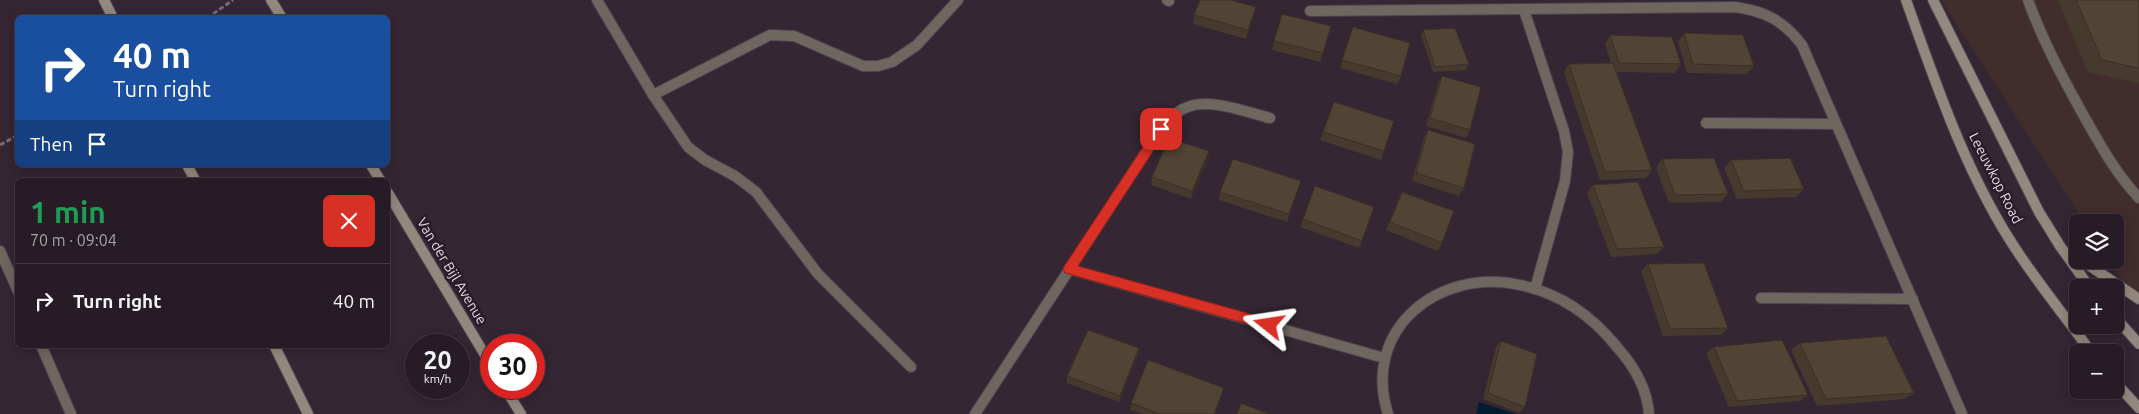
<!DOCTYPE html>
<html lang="en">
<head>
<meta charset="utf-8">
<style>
  body { margin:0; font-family:Ubuntu,sans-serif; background:#2f252e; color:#f1f3f6; height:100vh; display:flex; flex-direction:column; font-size:19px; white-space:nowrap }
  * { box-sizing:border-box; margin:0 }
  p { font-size:16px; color:#a4a1a7 }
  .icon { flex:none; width:28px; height:28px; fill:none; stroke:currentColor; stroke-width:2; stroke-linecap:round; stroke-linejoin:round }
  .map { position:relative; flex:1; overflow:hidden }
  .drawer { position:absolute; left:15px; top:178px; width:375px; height:170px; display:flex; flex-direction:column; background:#271c26; border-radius:8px; box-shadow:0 2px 12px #0003,0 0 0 1px #433a43 }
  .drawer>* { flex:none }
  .guide { position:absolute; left:15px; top:15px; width:375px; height:152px; border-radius:8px; box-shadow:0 2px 12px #0003,0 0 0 1px #433a43; background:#1a4fa0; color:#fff; overflow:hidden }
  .controls { position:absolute; left:2069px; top:214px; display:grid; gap:10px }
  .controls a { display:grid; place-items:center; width:55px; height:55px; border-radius:8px; background:#271c26; box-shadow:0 2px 12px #0003,0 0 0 1px #433a43; font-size:25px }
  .speed { position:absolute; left:405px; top:334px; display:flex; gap:10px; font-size:25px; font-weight:700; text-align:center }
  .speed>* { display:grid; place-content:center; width:65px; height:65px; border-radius:50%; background:#271c26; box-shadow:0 2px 12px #0003,0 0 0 1px #433a43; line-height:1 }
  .speed small { font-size:12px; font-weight:400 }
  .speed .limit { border:8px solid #d22; background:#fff; color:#111 }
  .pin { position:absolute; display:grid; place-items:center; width:42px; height:42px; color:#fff; margin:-21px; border-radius:10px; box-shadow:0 2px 8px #0006 }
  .me { position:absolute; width:55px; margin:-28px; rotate:285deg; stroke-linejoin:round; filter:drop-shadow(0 0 4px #0008) }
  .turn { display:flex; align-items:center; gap:18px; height:105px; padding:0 15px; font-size:22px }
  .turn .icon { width:65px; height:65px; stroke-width:2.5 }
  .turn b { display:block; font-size:35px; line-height:42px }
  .then { display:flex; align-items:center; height:48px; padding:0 15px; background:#0003; gap:10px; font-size:19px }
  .round { display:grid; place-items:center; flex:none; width:52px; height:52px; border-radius:8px; background:#2f252e }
  .summary { display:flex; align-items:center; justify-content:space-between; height:85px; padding:0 15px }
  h1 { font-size:30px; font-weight:700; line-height:38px; color:#1e9e55 }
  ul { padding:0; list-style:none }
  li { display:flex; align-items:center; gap:15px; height:75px; padding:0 15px; border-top:1px solid #433a43 }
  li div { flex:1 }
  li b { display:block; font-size:19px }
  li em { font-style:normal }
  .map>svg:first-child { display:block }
  .commercial { fill:#412d2c }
  .water { fill:#021e2e }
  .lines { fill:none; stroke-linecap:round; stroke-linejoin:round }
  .lane-casing { stroke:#50424f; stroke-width:12 }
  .street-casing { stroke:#50424f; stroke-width:12 }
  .secondary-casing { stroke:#50424f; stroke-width:12 }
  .path { stroke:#766a75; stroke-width:3; stroke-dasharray:5 2.5; stroke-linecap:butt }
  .lane { stroke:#6e6760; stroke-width:10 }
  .street { stroke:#6e6760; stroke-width:10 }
  .secondary { stroke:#93887d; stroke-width:10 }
  .wall { fill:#463a2e }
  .shaded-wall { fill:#393025 }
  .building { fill:#514435; stroke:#393025 }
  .route { fill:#d93025; stroke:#8d1f18 }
  .labels { text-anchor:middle; stroke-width:5; stroke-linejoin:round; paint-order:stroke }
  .street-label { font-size:14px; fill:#e1d7e0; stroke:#2a1c29 }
</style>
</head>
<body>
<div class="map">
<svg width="2139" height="414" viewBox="0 0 2139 414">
  <rect width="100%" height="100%" fill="#342633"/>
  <path class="commercial" d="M1941,0H2139V306L2109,260H2115V222H2084Z"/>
  <path class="water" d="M1479,402L1516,414H1476Z"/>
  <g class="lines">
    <g class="lane-casing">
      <path id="lane" d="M2028,0C2043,42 2064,80 2085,118C2101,146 2116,174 2139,198"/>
    </g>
    <g class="street-casing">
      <g id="street">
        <path d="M597,0L653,95L688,147L705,160L735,176L756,192L818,274L911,367"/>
        <path d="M1167,0L1169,1"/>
        <path d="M1524,10L1564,131L1568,152L1565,181L1535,289"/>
        <path d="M1310,11L1735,7C1765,11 1784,21 1802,45L1962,414"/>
        <path d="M653,95L770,35L794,36L863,66H878L892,62L917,45L958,0"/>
        <path d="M1706,123L1836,124"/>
        <path d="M0,251L18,291"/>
        <path d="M1069,269L1384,358"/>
        <path d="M1761,298L1913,299"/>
        <path d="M41,345L71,414"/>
        <path d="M975,414L1161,129C1168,122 1175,112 1185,108C1210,97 1245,112 1270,118"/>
        <path d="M1388,414C1361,329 1439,267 1520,285C1559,293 1592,316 1617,347C1634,366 1647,388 1649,414"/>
      </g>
    </g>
    <g class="secondary-casing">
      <g id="secondary">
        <path d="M104,0L113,18"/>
        <path d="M271,0L282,18"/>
        <path d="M1906,0C1937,87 1967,177 2019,254C2041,287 2067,319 2091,352"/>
        <path d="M1933,0L2039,212L2060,246L2090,288"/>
        <path d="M187,165L195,180"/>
        <path d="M371,165L380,180"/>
        <path d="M388,193L491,365"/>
        <path d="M2081,260L2139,299"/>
        <path d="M2115,317L2139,344"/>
        <path d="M274,345L308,414"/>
        <path d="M2115,382L2139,408"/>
        <path d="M505,388L521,414"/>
      </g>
    </g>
    <g class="path">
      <path d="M207,18L233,0"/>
      <path d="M0,145L18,135"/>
    </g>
    <use href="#lane" class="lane"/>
    <use href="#street" class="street"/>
    <use href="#secondary" class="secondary"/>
  </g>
  <g class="wall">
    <path d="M2058,0H2139V83L2088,72Z"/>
    <path d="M1194,15L1254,16L1246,39L1193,24Z"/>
    <path d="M1331,26L1320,62L1272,50L1274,41Z"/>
    <path d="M1353,27L1401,76L1397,84L1340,68Z"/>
    <path d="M1423,30L1469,64L1466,70L1433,72L1421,35Z"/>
    <path d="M1684,33L1754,66L1747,74L1687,73L1678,42Z"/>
    <path d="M1610,35L1681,64L1675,73L1616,72L1652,170L1646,178L1600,180L1564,72L1569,64L1611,63L1605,44Z"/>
    <path d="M1442,76L1470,130L1466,138L1426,126L1438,84Z"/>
    <path d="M1428,130L1464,188L1459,196L1412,181L1424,138Z"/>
    <path d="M1323,132L1384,151L1381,160L1320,140Z"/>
    <path d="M1209,151L1208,159L1191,199L1151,185L1152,177Z"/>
    <path d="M1662,159L1728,194L1721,202L1669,203L1656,168Z"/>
    <path d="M1731,160L1804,189L1796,197L1737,199L1724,168Z"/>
    <path d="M1593,185L1664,247L1657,254L1611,257L1587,193Z"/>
    <path d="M1298,189L1287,222L1219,200L1220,192Z"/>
    <path d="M1402,192L1442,243L1438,251L1386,230Z"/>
    <path d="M1303,219L1362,241L1359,248L1300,227Z"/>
    <path d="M1648,264L1728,328L1721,335L1663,336L1641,271Z"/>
    <path d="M1501,341L1525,407L1519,413L1483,399L1496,347Z"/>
    <path d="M1800,343L1914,393L1904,399L1817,406L1791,350Z"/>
    <path d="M1714,347L1808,395L1799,401L1729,407L1706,353Z"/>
    <path d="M1139,348L1138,355L1119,402L1067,383V376Z"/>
    <path d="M1222,394L1215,414H1142L1130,410L1131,403Z"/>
  </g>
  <g class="shaded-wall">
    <path d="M1256,7L1254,16L1246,39L1248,30Z"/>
    <path d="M1209,151L1208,159L1191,199L1192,191Z"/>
    <path d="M1139,348L1138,355L1119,402L1120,396Z"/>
  </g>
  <g class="building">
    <path d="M1200,0H1231L1256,7L1248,30L1194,15Z"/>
    <path d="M2076,0H2139V68L2102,60Z"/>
    <path d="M1282,14L1331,26L1323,53L1274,41Z"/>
    <path d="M1353,27L1410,43L1401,76L1342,60Z"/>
    <path d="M1455,28L1469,64L1435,67L1423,30Z"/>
    <path d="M1684,33L1743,35L1754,66L1693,64Z"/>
    <path d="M1610,35L1672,37L1681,64L1619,63Z"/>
    <path d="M1613,63L1652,170L1605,172L1569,64Z"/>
    <path d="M1442,76L1481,87L1470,130L1430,118Z"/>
    <path d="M1334,102L1394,121L1384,151L1323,132Z"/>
    <path d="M1428,130L1475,144L1464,188L1416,173Z"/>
    <path d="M1169,138L1209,151L1192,191L1152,177Z"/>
    <path d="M1714,158L1728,194L1675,195L1662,159Z"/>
    <path d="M1790,158L1804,189L1744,191L1731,160Z"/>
    <path d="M1233,159L1301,181L1289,214L1220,192Z"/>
    <path d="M1638,182L1664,247L1617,249L1593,185Z"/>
    <path d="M1315,186L1374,207L1362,241L1303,219Z"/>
    <path d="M1402,192L1454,211L1442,243L1390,222Z"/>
    <path d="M1704,263L1728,328L1670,329L1648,264Z"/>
    <path d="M1088,330L1139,348L1120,396L1067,376Z"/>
    <path d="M1886,336L1914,393L1826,399L1800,343Z"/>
    <path d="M1782,340L1808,395L1737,401L1714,347Z"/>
    <path d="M1501,341L1537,354L1525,407L1488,393Z"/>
    <path d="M1148,360L1224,388L1214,414H1160L1131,403Z"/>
    <path d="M1241,403L1269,414H1237Z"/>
  </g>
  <path class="route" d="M1161,125L1166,129L1165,133L1078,266L1269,319L1273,321L1275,325L1273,329L1269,330L1065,273L1063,269L1065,265L1157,126Z"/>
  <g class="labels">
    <g class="street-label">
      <text transform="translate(1996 178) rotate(63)" y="5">Leeuwkop Road</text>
      <text transform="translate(452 271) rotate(59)" y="5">Van der Bijl Avenue</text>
    </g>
  </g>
</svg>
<div class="controls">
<a><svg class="icon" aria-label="layers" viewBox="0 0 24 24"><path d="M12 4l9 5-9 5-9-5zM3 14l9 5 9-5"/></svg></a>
<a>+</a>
<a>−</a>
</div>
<div class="speed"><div>20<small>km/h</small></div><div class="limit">30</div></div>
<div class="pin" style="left:1161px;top:129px;background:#d93025"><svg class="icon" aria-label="arrive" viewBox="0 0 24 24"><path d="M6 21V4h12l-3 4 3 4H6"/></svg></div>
<svg class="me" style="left:1269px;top:325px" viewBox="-20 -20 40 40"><path d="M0-17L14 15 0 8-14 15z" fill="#d93025" stroke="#fff" stroke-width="4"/></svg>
<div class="guide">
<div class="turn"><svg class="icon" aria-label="right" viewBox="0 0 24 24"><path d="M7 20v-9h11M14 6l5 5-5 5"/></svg><div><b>40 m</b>Turn right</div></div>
<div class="then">Then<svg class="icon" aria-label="arrive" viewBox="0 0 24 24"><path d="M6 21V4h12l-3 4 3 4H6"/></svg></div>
</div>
<section class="drawer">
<div class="summary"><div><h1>1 min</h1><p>70 m · 09:04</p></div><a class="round" style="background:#d93025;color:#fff"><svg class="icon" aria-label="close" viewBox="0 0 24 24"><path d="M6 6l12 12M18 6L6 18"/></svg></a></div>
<ul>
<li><svg class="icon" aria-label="right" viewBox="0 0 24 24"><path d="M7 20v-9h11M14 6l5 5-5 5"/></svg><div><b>Turn right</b></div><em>40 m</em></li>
</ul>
</section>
</div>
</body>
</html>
